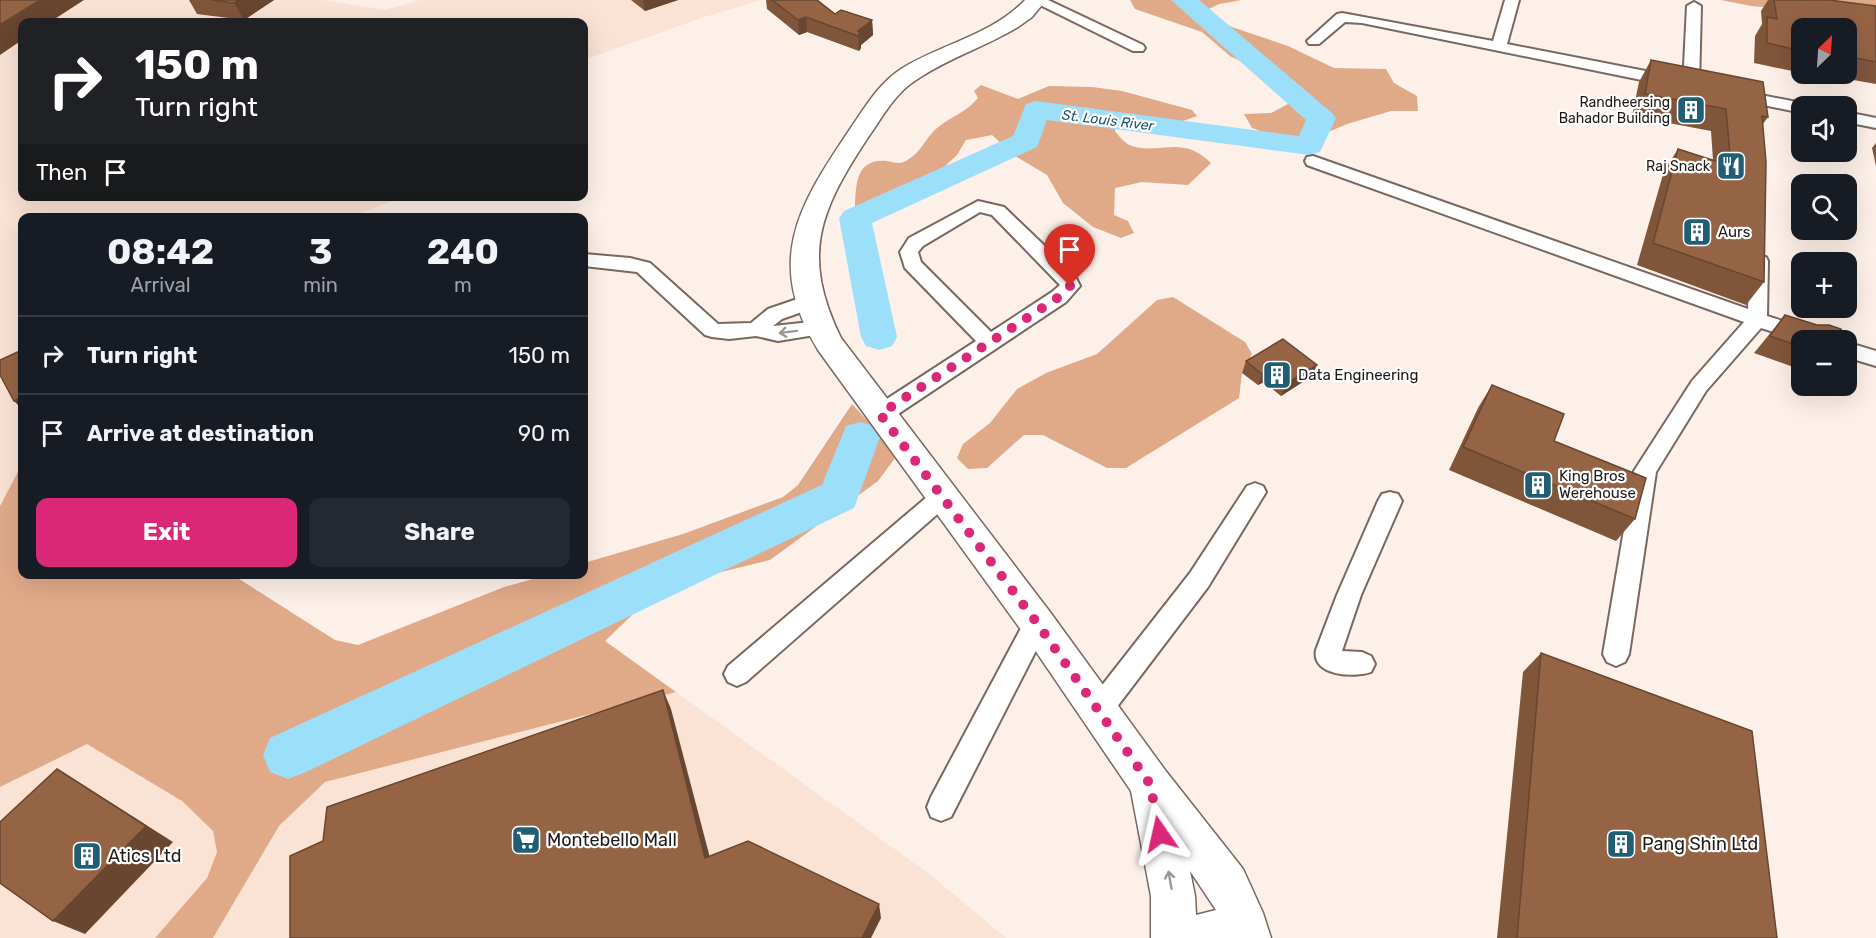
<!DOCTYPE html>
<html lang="en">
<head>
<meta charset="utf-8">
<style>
  body { margin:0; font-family:Rubik,sans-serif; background:#242831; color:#f1f3f6; height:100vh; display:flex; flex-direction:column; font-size:22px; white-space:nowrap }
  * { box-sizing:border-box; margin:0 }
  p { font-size:20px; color:#9ea1a6 }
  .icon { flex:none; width:33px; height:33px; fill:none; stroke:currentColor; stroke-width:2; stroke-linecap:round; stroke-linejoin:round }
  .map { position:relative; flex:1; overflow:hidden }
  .side { position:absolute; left:18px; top:213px; width:570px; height:366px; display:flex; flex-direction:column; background:#171b24; border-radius:12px; box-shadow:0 6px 24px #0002 }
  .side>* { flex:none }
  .hud { position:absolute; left:18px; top:18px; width:570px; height:183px; border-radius:12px; box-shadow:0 6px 24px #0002; background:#202124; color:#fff; overflow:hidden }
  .needle { width:39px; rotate:25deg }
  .controls { position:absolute; left:1791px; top:18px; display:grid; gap:12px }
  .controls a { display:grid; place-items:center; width:66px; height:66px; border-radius:12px; background:#171b24; box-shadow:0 6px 24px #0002; font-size:30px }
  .pin { position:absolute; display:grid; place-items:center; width:51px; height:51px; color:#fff; margin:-62px -26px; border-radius:50% 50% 50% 0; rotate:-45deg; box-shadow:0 0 6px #0007 }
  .pin .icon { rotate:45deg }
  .me { position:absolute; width:66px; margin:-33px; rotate:349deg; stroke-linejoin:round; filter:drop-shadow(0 0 4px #0008) }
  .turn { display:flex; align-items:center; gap:21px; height:126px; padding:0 18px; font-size:27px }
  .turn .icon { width:78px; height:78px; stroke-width:2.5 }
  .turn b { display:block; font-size:42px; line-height:51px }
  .then { display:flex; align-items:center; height:57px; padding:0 18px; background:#0003; gap:12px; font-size:22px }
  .eta { display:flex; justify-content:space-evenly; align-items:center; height:102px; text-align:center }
  .eta b { font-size:36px; font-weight:700; line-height:42px }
  .button { display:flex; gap:12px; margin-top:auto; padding:12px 18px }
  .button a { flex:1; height:69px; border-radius:12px; background:#db2777; color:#fff; font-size:24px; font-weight:700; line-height:69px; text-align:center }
  .button a+a { background:#242831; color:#f1f3f6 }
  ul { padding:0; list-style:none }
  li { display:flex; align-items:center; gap:18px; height:78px; padding:0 18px; border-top:2px solid #363941 }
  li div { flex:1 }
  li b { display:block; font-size:22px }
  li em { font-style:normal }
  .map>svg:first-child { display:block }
  .built { fill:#fae2d4 }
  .forest { fill:#e0aa89 }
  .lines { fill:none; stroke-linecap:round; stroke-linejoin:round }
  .river { fill:#9cdffb; fill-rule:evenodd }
  .minor-casing { stroke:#776860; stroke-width:4 }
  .secondary-casing { stroke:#776860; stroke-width:3 }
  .minor { fill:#fff; fill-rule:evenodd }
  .secondary { fill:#fff; fill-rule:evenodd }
  .wall { fill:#80563b }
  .shaded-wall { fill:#684630 }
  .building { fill:#956445; stroke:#684630; stroke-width:1.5 }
  .oneway { stroke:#9a9896 }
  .route { stroke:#db2777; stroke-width:10; stroke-dasharray:0 18 }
  .labels { text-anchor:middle; stroke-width:4.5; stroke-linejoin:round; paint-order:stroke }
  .far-poi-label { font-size:14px; fill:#1f1a16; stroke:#fff; text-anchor:end }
  .far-water-label { font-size:14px; font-style:italic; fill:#205669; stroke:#fff }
  .poi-label { font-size:15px; fill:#1f1a16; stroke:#fff; text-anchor:start }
  .near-poi-label { font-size:18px; fill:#1f1a16; stroke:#fff; text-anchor:start }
</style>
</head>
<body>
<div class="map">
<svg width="1876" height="938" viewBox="0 0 1876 938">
  <rect width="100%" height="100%" fill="#fdf0e8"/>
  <g class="built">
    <path d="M0,0H323L385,10L420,0H761L701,18L584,60V22H22V196L403,197L350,217L22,218V464L0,506Z"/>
    <path d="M676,692L928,873L1006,938H213L279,826L324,782Z"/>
    <path d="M87,744L182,801L213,831L217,852L207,878L155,938H0V787Z"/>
  </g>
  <g class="forest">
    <path d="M1130,0H1242L1219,4L1205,11L1220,23L1288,46L1334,68L1386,69L1394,83L1417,96L1418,111H1391L1347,124L1307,141L1278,137L1252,128L1244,114L1271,113L1288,104L1289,90L1272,77L1230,56L1202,32L1135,9Z"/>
    <path d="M1721,0H1876V17L1751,6Z"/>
    <path d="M981,85L1018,99L1049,86L1092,87L1122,91L1192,110L1197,116L1183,121L1115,122V131C1119,136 1125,144 1132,146C1161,155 1182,134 1211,163L1188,185L1142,182L1115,188L1114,215L1128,221L1134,233L1121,238L1093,227L1063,203L1047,175L1015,156L992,135L966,140L957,155L899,209L855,206C856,184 856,158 887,161C897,163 900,165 909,159C921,152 926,137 937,128C950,117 967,112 978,98L974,91Z"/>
    <path d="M1173,297L1245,342L1252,354L1242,373L1239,398L1126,468H1107L1043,435H1024L987,468L968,469L957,458L963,444L990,423L1017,389L1046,373L1097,354L1157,300Z"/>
    <path d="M852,404L898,454L878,481L770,560L689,580L650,598L605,641L676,692L325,782L279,826L213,938H155L207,878L217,852L213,831L182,801L87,744L0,787V506L22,464V574L233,575L335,640L358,645L504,587L547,575L584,574V563L683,534L783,497L798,485Z"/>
  </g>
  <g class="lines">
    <g class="river">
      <path d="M1171,0H1199L1331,112L1336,118L1320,152L1309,155L1047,120L1037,147L872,223L897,337L892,346L879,350L866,346L861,337L839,218L844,211L1013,136L1026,104L1036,101L1299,136L1306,120Z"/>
      <path d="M860,422L874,426L880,437L854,508L306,772L288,779L270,772L263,755L270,738L822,485L846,426Z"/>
    </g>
    <g class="minor-casing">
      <g id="minor">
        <path d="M1030,0H1048L1143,45L1145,48L1143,51H1133Z"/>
        <path d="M1505,0H1519L1507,44L1671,76L1679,81L1671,86L1362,23L1345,22L1319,44H1309L1307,41L1337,14L1342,13L1493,41Z"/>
        <path d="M1694,2L1701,6L1699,85L1691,90L1683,85L1687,6Z"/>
        <path d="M1735,90L1802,103L1809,106H1802V113L1729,98L1727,95L1729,92Z"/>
        <path d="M1846,112L1876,118V128L1846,122Z"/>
        <path d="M1313,156L1748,309L1750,261L1752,257H1766L1768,261L1767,316L1827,335L1830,340L1802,341L1761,328L1706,391L1656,472L1629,654L1625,662L1616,666L1607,662L1603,654L1634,471L1692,381L1744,322L1307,165L1305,161L1307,157Z"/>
        <path d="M978,201L1004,207L1074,274L1080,286L1066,302L889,420L881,422L873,420L870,414L873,408L976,341L905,268L900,252L909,238ZM980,212L992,215L1060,285L1052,292L991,332L921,262L918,252L923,246Z"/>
        <path d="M584,254L630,258L650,263L718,324L751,323L768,309L809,295L816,297L819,302L816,307L782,319L773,326L820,321L827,323L830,328L827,333L778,341L756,336L729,339L712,337L705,335L637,272L584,266Z"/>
        <path d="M1846,342L1876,351V366L1846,357Z"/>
        <path d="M1255,483L1263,486L1266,492L1208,587L1107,720L1098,723L1089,720L1085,711L1089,702L1190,573L1247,486Z"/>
        <path d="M942,488L950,491L954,497L950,503L746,682L737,686L728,682L724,674L728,666L934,491Z"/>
        <path d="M1390,492L1398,494L1402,501L1361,595L1342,651L1362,652L1371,656L1375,664L1371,672C1355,678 1311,676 1316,650L1337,595L1378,501L1382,494Z"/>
        <path d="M1037,612L1046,615L1050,623L951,817L941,821L931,817L927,807L931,797L1028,615Z"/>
      </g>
    </g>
    <g class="secondary-casing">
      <path id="secondary" d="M1025,0H1046L1032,17L1018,27C985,47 948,58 916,80C894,94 882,118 867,139C819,212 801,256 841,338L1050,612L1165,770L1243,869L1263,913L1271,938H1151V896L1131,791L1024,634L818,350C765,262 797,208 848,132C864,109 878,84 901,69C941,44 992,35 1025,0ZM1190,871L1216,910L1196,915L1195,896Z"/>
    </g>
    <use href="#minor" class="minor"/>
    <use href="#secondary" class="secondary"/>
  </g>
  <g class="wall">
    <path d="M189,0H274L244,20L197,14Z"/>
    <path d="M631,0H678L645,11Z"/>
    <path d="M766,0H817L835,14L872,20L873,35L861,45V48L859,51L807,32L799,35L767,9Z"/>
    <path d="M1768,0H1829L1876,6V84L1819,74L1817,76L1804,74H1846V28H1802V73L1754,63L1755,36L1762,24L1761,11Z"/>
    <path d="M1651,60L1768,117L1763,124L1764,282L1746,305L1637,265L1664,171L1678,149L1713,160L1711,131L1632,116L1639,82Z"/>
    <path d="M1876,143V166L1872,148Z"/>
    <path d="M1785,315L1817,325L1802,340V370L1754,353Z"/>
    <path d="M1846,344L1854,365L1846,373Z"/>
    <path d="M1246,361L1312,376L1281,396L1264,382L1258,385L1242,373Z"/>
    <path d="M1492,385L1554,441L1635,519L1616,541L1449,470L1478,408Z"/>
    <path d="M1541,653L1777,938H1497L1523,672Z"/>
  </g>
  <g class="shaded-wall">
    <path d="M40,0H84L50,22H22V40L0,55V25Z"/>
    <path d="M239,0H274L244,20L234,3Z"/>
    <path d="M643,0H678L645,11Z"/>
    <path d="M806,17L807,32L799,35L798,20Z"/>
    <path d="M872,20L873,35L861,45V48L859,51L858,31Z"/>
    <path d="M1317,365L1312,376L1281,396L1286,384Z"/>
    <path d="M1268,370L1264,382L1258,385L1262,374Z"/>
    <path d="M22,397V409L14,401Z"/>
    <path d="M663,690L671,709L714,873L705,858Z"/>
    <path d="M57,769L86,787L173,842L85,934L53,921Z"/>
    <path d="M879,904L881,918L871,938H862Z"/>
  </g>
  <g class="building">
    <path d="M0,0H40L0,25Z"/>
    <path d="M211,0H239L234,3Z"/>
    <path d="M772,0H817L835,14L841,10L872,20L858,31L860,32L858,36L806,17L798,20Z"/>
    <path d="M1774,0H1829L1876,6V62L1846,56V28H1802V51L1767,43V17L1777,19Z"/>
    <path d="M1651,60L1763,82L1768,117L1762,116L1766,162L1764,282L1653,243L1678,149L1731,166L1726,109L1645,94Z"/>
    <path d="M1785,315L1817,325H1829L1841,329L1845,340H1802V347L1770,336Z"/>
    <path d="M1283,339L1317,365L1286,384L1268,370L1262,374L1246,361Z"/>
    <path d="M1846,344L1854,365L1846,362Z"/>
    <path d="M22,350V397L14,401L0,375V360Z"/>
    <path d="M1492,385L1564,414L1554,441L1646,478L1635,519L1463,447Z"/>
    <path d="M1541,653L1752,731L1777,938H1517Z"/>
    <path d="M663,690L705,858L748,841L879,904L862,938H290V856L323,841L327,807Z"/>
    <path d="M57,769L146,826L53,921L0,883V822Z"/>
  </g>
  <defs><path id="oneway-shaft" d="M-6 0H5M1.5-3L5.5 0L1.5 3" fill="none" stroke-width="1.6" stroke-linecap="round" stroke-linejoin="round" transform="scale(1.5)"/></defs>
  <g class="oneway">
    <use href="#oneway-shaft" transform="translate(788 332) rotate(173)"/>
    <use href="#oneway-shaft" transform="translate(1170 880) rotate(-100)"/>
  </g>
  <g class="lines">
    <path class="route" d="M1070,286L1059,297L880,414L1037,623L1150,784L1160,834"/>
  </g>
  <defs>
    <g id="building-square" transform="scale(1.5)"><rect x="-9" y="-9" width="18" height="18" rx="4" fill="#205e75" stroke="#fff"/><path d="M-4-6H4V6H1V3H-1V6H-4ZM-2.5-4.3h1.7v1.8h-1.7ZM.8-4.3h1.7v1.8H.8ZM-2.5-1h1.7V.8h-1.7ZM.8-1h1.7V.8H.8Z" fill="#fff"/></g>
    <g id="restaurant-square" transform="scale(1.5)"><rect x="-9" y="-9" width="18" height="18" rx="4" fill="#205e75" stroke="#fff"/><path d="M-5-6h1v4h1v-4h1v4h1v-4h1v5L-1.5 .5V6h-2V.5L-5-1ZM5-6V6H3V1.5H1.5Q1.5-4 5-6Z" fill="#fff"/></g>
    <g id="supermarket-square" transform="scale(1.5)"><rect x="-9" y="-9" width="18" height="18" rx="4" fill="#205e75" stroke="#fff"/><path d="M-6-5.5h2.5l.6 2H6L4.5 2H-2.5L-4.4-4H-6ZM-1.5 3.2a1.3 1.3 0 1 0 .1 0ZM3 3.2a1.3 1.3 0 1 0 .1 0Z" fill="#fff"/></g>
  </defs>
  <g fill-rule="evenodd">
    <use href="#building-square" x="1691" y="110"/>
    <use href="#restaurant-square" x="1731" y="166"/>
    <use href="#building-square" x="1697" y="232"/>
    <use href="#building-square" x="1277" y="375"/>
    <use href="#building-square" x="1538" y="485"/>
    <use href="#supermarket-square" x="526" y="840"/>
    <use href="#building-square" x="1621" y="844"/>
    <use href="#building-square" x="87" y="856"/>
  </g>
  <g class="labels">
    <g class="far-poi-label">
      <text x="1670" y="107">Randheersing<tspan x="1670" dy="16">Bahador Building</tspan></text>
      <text x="1710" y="171">Raj Snack</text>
    </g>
    <g class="far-water-label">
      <text transform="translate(1108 120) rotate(7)" y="5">St. Louis River</text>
    </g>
    <g class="poi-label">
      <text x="1718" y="237">Aurs</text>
      <text x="1298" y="380">Data Engineering</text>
      <text x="1559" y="481">King Bros<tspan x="1559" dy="17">Werehouse</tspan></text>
    </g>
    <g class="near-poi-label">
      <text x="547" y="846">Montebello Mall</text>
      <text x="1642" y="850">Pang Shin Ltd</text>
      <text x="108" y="862">Atics Ltd</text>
    </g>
  </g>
</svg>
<div class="controls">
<a><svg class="needle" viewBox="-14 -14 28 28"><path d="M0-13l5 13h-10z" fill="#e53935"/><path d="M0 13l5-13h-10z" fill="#9ea1a6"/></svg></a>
<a><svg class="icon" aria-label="sound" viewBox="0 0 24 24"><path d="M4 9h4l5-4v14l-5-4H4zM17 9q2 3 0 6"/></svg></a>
<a><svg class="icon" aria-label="search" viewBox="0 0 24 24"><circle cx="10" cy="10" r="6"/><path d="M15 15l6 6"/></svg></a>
<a>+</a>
<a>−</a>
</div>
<div class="pin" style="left:1070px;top:286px;background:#d93025"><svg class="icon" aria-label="arrive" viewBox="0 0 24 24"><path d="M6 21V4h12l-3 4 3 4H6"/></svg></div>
<svg class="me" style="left:1160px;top:834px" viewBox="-20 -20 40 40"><path d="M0-17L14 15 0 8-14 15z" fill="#db2777" stroke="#fff" stroke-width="4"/></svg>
<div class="hud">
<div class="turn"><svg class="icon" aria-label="right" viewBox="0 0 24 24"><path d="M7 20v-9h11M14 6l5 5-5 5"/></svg><div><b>150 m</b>Turn right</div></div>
<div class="then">Then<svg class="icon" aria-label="arrive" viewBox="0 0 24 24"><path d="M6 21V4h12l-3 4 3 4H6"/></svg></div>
</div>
<section class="side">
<div class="eta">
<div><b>08:42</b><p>Arrival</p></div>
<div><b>3</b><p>min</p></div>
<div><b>240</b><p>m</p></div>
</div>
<ul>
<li><svg class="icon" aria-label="right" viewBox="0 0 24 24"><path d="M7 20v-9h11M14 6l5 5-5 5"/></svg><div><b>Turn right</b></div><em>150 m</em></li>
<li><svg class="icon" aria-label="arrive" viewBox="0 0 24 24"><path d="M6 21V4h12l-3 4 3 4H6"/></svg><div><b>Arrive at destination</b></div><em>90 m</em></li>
</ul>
<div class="button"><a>Exit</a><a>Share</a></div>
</section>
</div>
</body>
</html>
